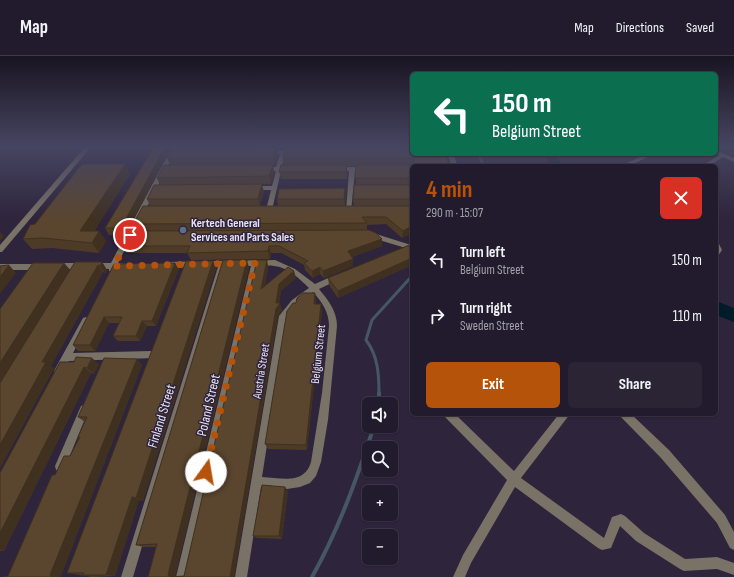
<!DOCTYPE html>
<html lang="en">
<head>
<meta charset="utf-8">
<style>
  body { margin:0; font-family:"Sofia Sans Condensed",sans-serif; background:#2a2435; color:#f1f3f6; height:100vh; display:flex; flex-direction:column; font-size:15px; white-space:nowrap }
  * { box-sizing:border-box; margin:0 }
  p { font-size:13px; color:#a2a1aa }
  .icon { flex:none; width:22px; height:22px; fill:none; stroke:currentColor; stroke-width:2; stroke-linecap:round; stroke-linejoin:round }
  .map { position:relative; flex:1; overflow:hidden }
  .panel { position:absolute; left:410px; top:108px; width:308px; height:252px; display:flex; flex-direction:column; background:#221b2d; border-radius:6px; box-shadow:0 1px 3px #0004,0 0 0 1px #3f3949 }
  .panel>* { flex:none }
  .top-card { position:absolute; left:410px; top:16px; width:308px; height:84px; border-radius:6px; box-shadow:0 1px 3px #0004,0 0 0 1px #3f3949; background:#0b6e4f; color:#fff; overflow:hidden }
  .controls { position:absolute; left:362px; top:341px; display:grid; gap:8px }
  .controls a { display:grid; place-items:center; width:36px; height:36px; border-radius:6px; background:#221b2d; box-shadow:0 1px 3px #0004,0 0 0 1px #3f3949; font-size:20px }
  .pin { position:absolute; display:grid; place-items:center; width:34px; height:34px; color:#fff; margin:-17px; border:2px solid #fff; border-radius:50%; box-shadow:0 1px 4px #0007 }
  .me { position:absolute; width:44px; margin:-22px; rotate:13deg; stroke-linejoin:round; filter:drop-shadow(0 0 3px #0008) }
  .turn { display:flex; align-items:center; gap:14px; height:84px; padding:0 16px; font-size:18px }
  .turn .icon { width:52px; height:52px; stroke-width:2.5 }
  .turn b { display:block; font-size:28px; line-height:34px }
  .round { display:grid; place-items:center; flex:none; width:42px; height:42px; border-radius:6px; background:#2a2435 }
  .overview { display:flex; align-items:center; justify-content:space-between; height:68px; padding:0 16px }
  h1 { font-size:24px; font-weight:700; line-height:30px; color:#b45309 }
  .primary-button { display:flex; gap:8px; margin-top:auto; padding:8px 16px }
  .primary-button a { flex:1; height:46px; border-radius:6px; background:#b45309; color:#fff; font-size:16px; font-weight:700; line-height:46px; text-align:center }
  .primary-button a+a { background:#2a2435; color:#f1f3f6 }
  ul { padding:0; list-style:none }
  li { display:flex; align-items:center; gap:12px; height:56px; padding:0 16px }
  li div { flex:1 }
  li b { display:block; font-size:15px }
  li em { font-style:normal }
  header { display:flex; align-items:center; gap:24px; box-sizing:border-box; height:56px; padding:0 20px; background:#221b2d; border-bottom:1px solid #3f3949 }
  header strong { font-size:19px }
  nav { display:flex; gap:22px; margin-inline-start:auto; font-size:14px }
  .map>svg:first-child { display:block }
  .lines { fill:none; stroke-linecap:round; stroke-linejoin:round }
  .stream-far2 { stroke:#455765; stroke-width:2.5 }
  .stream-far1 { stroke:#455765; stroke-width:3 }
  .stream { stroke:#455765; stroke-width:4 }
  .river { fill:#001c29; fill-rule:evenodd }
  .minor { fill:#797266; fill-rule:evenodd }
  .tertiary { fill:#797266; fill-rule:evenodd }
  .wall { fill:#4d3b28; fill-rule:evenodd }
  .shaded-wall { fill:#3f3020 }
  .building { fill:#5a452e; stroke:#3f3020 }
  .route { stroke:#b45309; stroke-width:7; stroke-dasharray:0 12.6 }
  .service-dot { fill:#5c6f8a; stroke:#2e243c; stroke-width:1.5 }
  .labels { text-anchor:middle; stroke-width:3; stroke-linejoin:round; paint-order:stroke }
  .poi-label { font-size:12px; font-weight:bold; fill:#e7e2f2; stroke:#2e243c; text-anchor:start }
  .street-label { font-size:12px; fill:#e7e2f2; stroke:#2e243c }
  .near-street-label { font-size:14px; fill:#e7e2f2; stroke:#2e243c }
</style>
</head>
<body>
<header>
<strong>Map</strong>
<nav><a>Map</a><a>Directions</a><a>Saved</a></nav>
</header>
<div class="map">
<svg width="734" height="521" viewBox="0 0 734 521">
  <rect width="100%" height="100%" fill="#2e243c"/>
  <g class="lines">
    <path class="stream-far2" d="M478,98L484,110"/>
    <path class="stream-far1" d="M379,338C379,318 378,300 366,284L372,264L412,220"/>
    <g class="stream">
      <path d="M379,348V337"/>
      <path d="M312,521C339,473 357,422 374,370"/>
    </g>
    <g class="river">
      <path d="M543,98H555L564,110H552Z"/>
      <path d="M716,245L734,252V266L716,259Z"/>
    </g>
    <g class="minor">
      <path d="M172,91H178L118,207L126,208L127,210L126,212L116,213L112,216L109,215V213L92,212L91,210L95,207H111Z"/>
      <path d="M265,95L293,94L296,96L293,98H285L282,111H291L294,113L291,115H281L272,154L269,156L266,154L271,134H253L250,132L253,130H272L276,115H263L260,113L263,111H276L280,98H267L264,96Z"/>
      <path d="M447,98H453L458,110H452Z"/>
      <path d="M646,98H654L629,110H621Z"/>
      <path d="M721,98L726,99L709,110H702Z"/>
      <path d="M337,111H367L370,113L367,115H355L351,156L349,157L346,155L349,115L335,114L334,113Z"/>
      <path d="M369,177H373L411,189L412,192L409,193L369,181Z"/>
      <path d="M716,186H718L722,194L718,200H716Z"/>
      <path d="M275,204L295,213L315,228L337,218L341,221L340,223L319,233C328,244 337,255 337,270L328,364L321,406L316,420L310,427L300,431L287,433L261,431L247,521H235L279,260L292,244L309,232C300,223 287,211 274,210C269,209 263,210 258,210L188,521H176L251,210H225L133,521H121L218,211L167,212L163,209L167,206ZM313,236C322,246 329,256 329,270L322,337L311,406C304,429 282,422 262,421L287,261L298,249Z"/>
      <path d="M57,207H83L87,210C82,214 58,214 53,210Z"/>
      <path d="M0,208H41L45,211L41,214H0Z"/>
      <path d="M86,261L89,262L90,264L73,297L151,295L154,296L155,299L154,302L69,305L61,319L58,320L55,319L54,316L55,313L83,262Z"/>
      <path d="M84,349L87,350L89,353L64,414L60,415L56,414L55,410L81,350Z"/>
      <path d="M443,358H455L514,415L559,358H570L521,422L604,482L612,461L621,458L625,460L644,477L685,503L717,501L734,507V519L717,513L684,515L680,513L636,485L620,470L611,492L602,494L598,492L515,431L471,507L465,521H453L463,499L507,424L445,361Z"/>
      <path d="M619,358H631L669,394L725,459L734,476V494L730,492L717,467L661,402L621,361Z"/>
    </g>
    <g class="tertiary">
      <path d="M85,91H91L2,196H0V189Z"/>
      <path d="M716,94L734,102V106L716,98Z"/>
    </g>
  </g>
  <g class="wall">
    <path d="M177,91H412V98H446L412,110V177L402,182L386,168L367,169V174L382,190L352,201L353,203V210L324,222L320,218L313,222L305,214L304,209L281,197H271L270,203L191,204L187,197H127L122,190L137,175L133,168L150,150L147,143L160,129L157,122L170,109L167,102L178,92ZM277,92H285L283,102L284,109L279,116L281,123H347V110H356V129L353,143L354,150H345L346,139L277,143L278,150H260L264,136L179,129L271,128L274,116L273,110H275L278,99Z"/>
    <path d="M168,98L125,179H109L105,172Z"/>
    <path d="M130,118L94,175H99L106,185L99,197L52,192L32,193L23,183L35,168Z"/>
    <path d="M412,188V209L338,242L329,229L328,222Z"/>
    <path d="M267,204L268,212L265,230L296,222L281,235L279,247L282,254L278,260L234,521H148L156,491H143L136,489L249,212L175,520H184Z"/>
    <path d="M213,205L216,212L143,445L139,444L115,520L92,521L67,517Z"/>
    <path d="M102,206L107,214L105,217L103,216L51,310L54,312L0,412L64,207L70,214Z"/>
    <path d="M175,207L179,213L156,270H147L140,285H118L113,280L120,267H109L95,295H78L73,289L114,208Z"/>
    <path d="M316,244V248L322,255L307,394L268,393L265,388Z"/>
    <path d="M137,303L142,309L61,520V521H3L8,520L55,419L70,400L79,382L78,381L85,366L78,361Z"/>
    <path d="M60,306L99,308L94,318L91,317L4,495H0V417Z"/>
    <path d="M288,435L282,483L257,482L253,480Z"/>
  </g>
  <g class="shaded-wall">
    <path d="M165,91L168,98L125,179L121,172Z"/>
    <path d="M277,92L278,99L275,110L273,102Z"/>
    <path d="M125,108L130,118L87,185L80,175Z"/>
    <path d="M273,109L274,116L271,128L269,120Z"/>
    <path d="M262,128L264,136L260,150L258,143Z"/>
    <path d="M345,132L346,139L345,150L344,143Z"/>
    <path d="M412,170V177L402,182L403,175Z"/>
    <path d="M99,175L106,185L99,197L92,187Z"/>
    <path d="M0,176L4,180L0,185Z"/>
    <path d="M382,183V190L348,202V195Z"/>
    <path d="M269,190L271,197L270,203L268,195Z"/>
    <path d="M412,202V209L338,242V235Z"/>
    <path d="M353,203V210L324,222L323,215Z"/>
    <path d="M247,204L249,212L175,521H170L168,519Z"/>
    <path d="M267,204L268,212L263,240L261,233Z"/>
    <path d="M213,205L216,212L143,445L136,442Z"/>
    <path d="M102,206L107,214L105,217L100,210Z"/>
    <path d="M64,207L70,214L0,327V307Z"/>
    <path d="M175,207L179,213L156,270L152,265Z"/>
    <path d="M9,209L16,217L0,238V221Z"/>
    <path d="M98,209L103,216L51,310L54,312L0,412V389L42,306Z"/>
    <path d="M320,211V218L313,222L312,215Z"/>
    <path d="M294,215L296,222L281,235L279,249L280,247L282,254L278,260L234,521H230L279,228Z"/>
    <path d="M315,237L316,244L315,254L314,248Z"/>
    <path d="M321,248L322,255L307,394L306,389Z"/>
    <path d="M104,261L109,267L95,295L90,289Z"/>
    <path d="M142,265L147,270L140,285L136,280Z"/>
    <path d="M92,302L99,308L94,318L87,312Z"/>
    <path d="M137,303L142,309L61,520V521H52L50,519Z"/>
    <path d="M84,311L91,317L4,495L0,494V477Z"/>
    <path d="M285,431L288,435L282,483L279,480Z"/>
    <path d="M132,441L139,444L115,520L106,519Z"/>
  </g>
  <g class="building">
    <path d="M154,91H165L121,172H105Z"/>
    <path d="M277,92L273,102H167L172,93Z"/>
    <path d="M285,92H412V98H446L449,110H412V122H355L356,109H413L414,104L413,102H283Z"/>
    <path d="M82,108H125L80,175H99L92,187L43,182L23,183L30,169L35,168Z"/>
    <path d="M164,109H273L269,120L157,122Z"/>
    <path d="M281,109H347L346,116H279Z"/>
    <path d="M262,128L258,143H147L154,129Z"/>
    <path d="M354,129H412V143H353Z"/>
    <path d="M345,132L344,143H277L279,133Z"/>
    <path d="M143,150H412V170L403,175L386,161H362L367,167L133,168Z"/>
    <path d="M369,174L376,177L382,183L348,195L353,203L323,215L320,211L312,215L304,207L308,205L279,190H269L268,195L187,197L190,190H122L130,175Z"/>
    <path d="M412,188V202L338,235L328,222Z"/>
    <path d="M223,204H247L168,519L170,521L184,520L257,204H267L261,233L288,211L294,215L279,228L276,247H280L276,253L230,521H148L157,488L136,489Z"/>
    <path d="M186,205H213L136,442L132,441L106,519H83L84,517H67Z"/>
    <path d="M75,206H102L100,210L98,209L42,306H46L0,389V327Z"/>
    <path d="M33,207H64L0,307V253Z"/>
    <path d="M175,207L152,265H142L136,280H113L122,261H104L90,289H73L114,208Z"/>
    <path d="M9,209L0,221V210Z"/>
    <path d="M303,237H315L314,248H321L306,389L265,388L287,255L293,247H296L297,242Z"/>
    <path d="M76,301L92,302L87,312L84,311L0,477V417L60,306H74Z"/>
    <path d="M104,302L137,303L50,519L52,521H3L8,520L52,419H55L64,400H70L80,381H78L87,361H78Z"/>
    <path d="M262,429L285,431L279,480H253Z"/>
  </g>
  <linearGradient id="sky" x2="0" y2="1"><stop stop-color="#191421"/><stop offset="0.55" stop-color="#464561"/><stop offset="1" stop-color="#464561" stop-opacity="0"/></linearGradient>
  <rect width="734" height="164" fill="url(#sky)"/>
  <g class="lines">
    <path class="route" d="M130,179L114,210L255,207L206,416"/>
  </g>
  <circle class="service-dot" cx="183" cy="174" r="4"/>
  <g class="labels">
    <g class="poi-label">
      <text x="191" y="171">Kertech General<tspan x="191" dy="14">Services and Parts Sales</tspan></text>
    </g>
    <g class="street-label">
      <text transform="translate(318 298) rotate(-84)" y="4">Belgium Street</text>
      <text transform="translate(261 315) rotate(-81)" y="4">Austria Street</text>
    </g>
    <g class="near-street-label">
      <text transform="translate(208 349) rotate(-77)" y="5">Poland Street</text>
      <text transform="translate(161 360) rotate(-73)" y="5">Finland Street</text>
    </g>
  </g>
</svg>
<div class="controls">
<a><svg class="icon" aria-label="sound" viewBox="0 0 24 24"><path d="M4 9h4l5-4v14l-5-4H4zM17 9q2 3 0 6"/></svg></a>
<a><svg class="icon" aria-label="search" viewBox="0 0 24 24"><circle cx="10" cy="10" r="6"/><path d="M15 15l6 6"/></svg></a>
<a>+</a>
<a>−</a>
</div>
<div class="pin" style="left:130px;top:179px;background:#d93025"><svg class="icon" aria-label="arrive" viewBox="0 0 24 24"><path d="M6 21V4h12l-3 4 3 4H6"/></svg></div>
<svg class="me" style="left:206px;top:416px" viewBox="-20 -20 40 40"><circle r="19" fill="#fff"/><path d="M0-13L10 11 0 6-10 11z" fill="#b45309"/></svg>
<div class="top-card">
<div class="turn"><svg class="icon" aria-label="left" viewBox="0 0 24 24"><path d="M17 20v-9H6M10 6l-5 5 5 5"/></svg><div><b>150 m</b>Belgium Street</div></div>
</div>
<section class="panel">
<div class="overview"><div><h1>4 min</h1><p>290 m · 15:07</p></div><a class="round" style="background:#d93025;color:#fff"><svg class="icon" aria-label="close" viewBox="0 0 24 24"><path d="M6 6l12 12M18 6L6 18"/></svg></a></div>
<ul>
<li><svg class="icon" aria-label="left" viewBox="0 0 24 24"><path d="M17 20v-9H6M10 6l-5 5 5 5"/></svg><div><b>Turn left</b><p>Belgium Street</p></div><em>150 m</em></li>
<li><svg class="icon" aria-label="right" viewBox="0 0 24 24"><path d="M7 20v-9h11M14 6l5 5-5 5"/></svg><div><b>Turn right</b><p>Sweden Street</p></div><em>110 m</em></li>
</ul>
<div class="primary-button"><a>Exit</a><a>Share</a></div>
</section>
</div>
</body>
</html>
